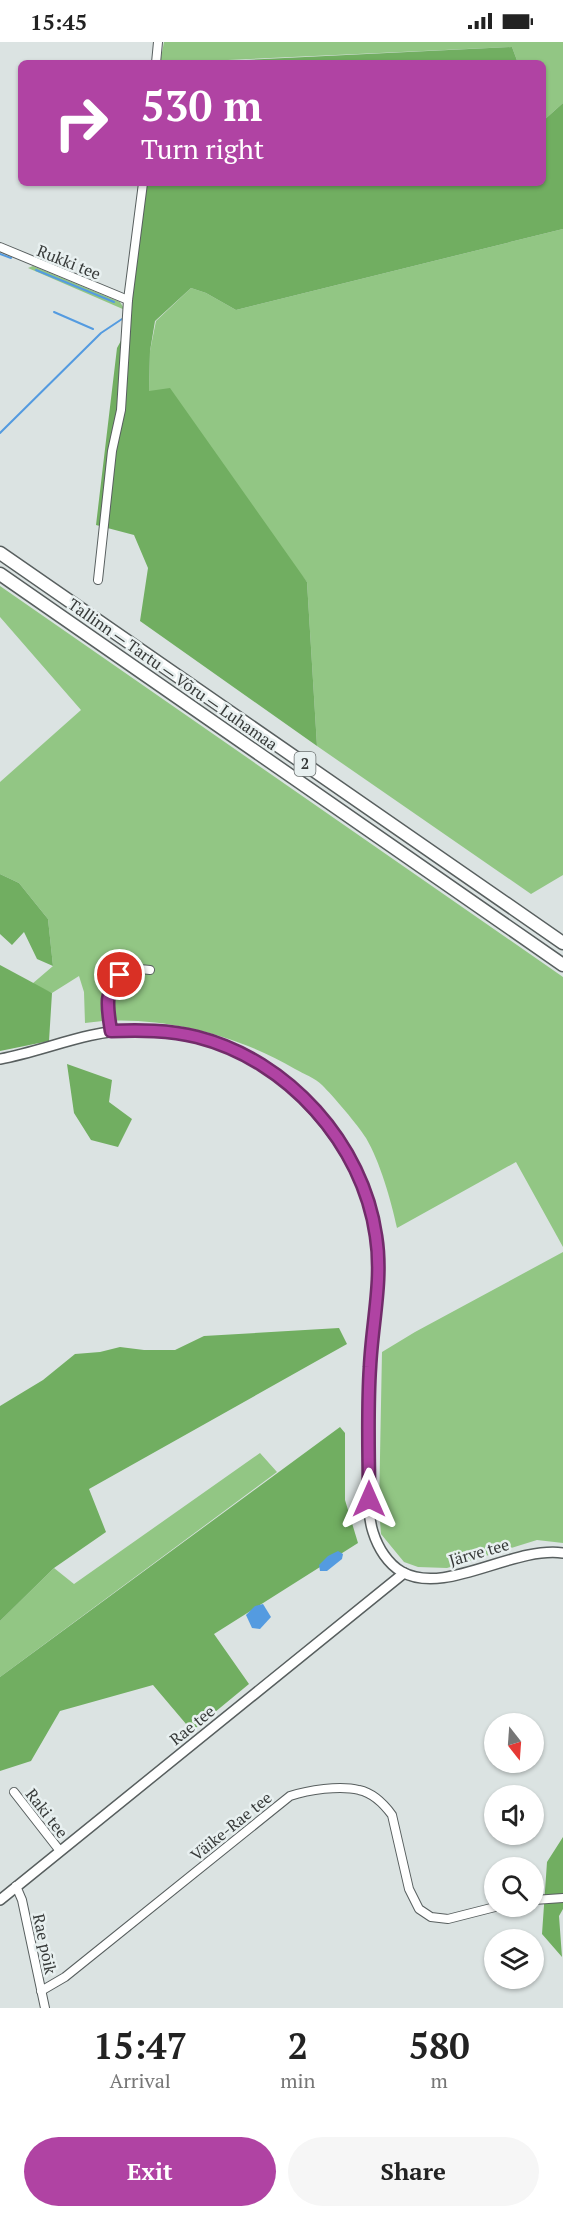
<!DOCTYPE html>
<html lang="en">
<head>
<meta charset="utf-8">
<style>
  body { margin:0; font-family:"PT Serif",serif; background:#f6f6f6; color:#222; height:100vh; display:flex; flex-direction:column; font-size:22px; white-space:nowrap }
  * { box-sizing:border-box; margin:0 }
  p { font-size:20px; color:#767676 }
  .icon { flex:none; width:33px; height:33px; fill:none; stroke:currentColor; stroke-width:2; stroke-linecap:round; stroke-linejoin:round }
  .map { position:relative; height:1966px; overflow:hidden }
  .drawer { display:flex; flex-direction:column; background:#fff; flex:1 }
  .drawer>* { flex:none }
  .guide { position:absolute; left:18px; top:18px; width:528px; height:126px; border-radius:9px; box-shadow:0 2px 4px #0004; background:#b043a3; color:#fff; overflow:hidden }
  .needle { width:39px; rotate:163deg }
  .controls { position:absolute; left:484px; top:1671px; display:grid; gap:12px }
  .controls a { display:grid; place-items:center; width:60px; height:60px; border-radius:50%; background:#fff; box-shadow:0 2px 4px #0004; font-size:30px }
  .pin { position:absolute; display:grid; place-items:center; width:51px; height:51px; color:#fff; margin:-26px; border:3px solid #fff; border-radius:50%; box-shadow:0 2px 6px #0007 }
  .me { position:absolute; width:66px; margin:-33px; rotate:0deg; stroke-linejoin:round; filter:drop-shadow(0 0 4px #0008) }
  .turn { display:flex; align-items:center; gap:21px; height:126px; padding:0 24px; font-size:27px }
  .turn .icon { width:78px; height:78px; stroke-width:2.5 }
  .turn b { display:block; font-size:42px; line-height:51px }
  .eta { display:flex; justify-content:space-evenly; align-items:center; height:102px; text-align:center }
  .eta b { font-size:36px; font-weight:800; line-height:42px }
  .action { display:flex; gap:12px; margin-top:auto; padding:12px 24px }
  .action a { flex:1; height:69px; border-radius:36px; background:#b043a3; color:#fff; font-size:24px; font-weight:800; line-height:69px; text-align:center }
  .action a+a { background:#f6f6f6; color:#222 }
  .status { display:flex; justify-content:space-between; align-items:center; height:42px; padding:0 30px; background:#fff; direction:ltr }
  .status svg { height:16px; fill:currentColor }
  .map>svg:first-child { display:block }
  .green { fill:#92c684 }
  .forest { fill:#71ae61 }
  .water { fill:#549be0 }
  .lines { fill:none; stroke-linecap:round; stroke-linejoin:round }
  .stream { stroke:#549be0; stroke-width:2 }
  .minor-casing { stroke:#585f5f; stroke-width:10 }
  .tertiary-casing { stroke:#585f5f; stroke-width:12 }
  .trunk-casing { stroke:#585f5f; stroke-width:15 }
  .minor { stroke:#fff; stroke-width:8 }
  .tertiary { stroke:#fff; stroke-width:9 }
  .trunk { stroke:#fff; stroke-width:12 }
  .route-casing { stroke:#722c6a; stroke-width:15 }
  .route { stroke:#b043a3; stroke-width:10 }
  .labels { text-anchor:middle; stroke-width:5; stroke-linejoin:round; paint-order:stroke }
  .shield { fill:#e8f0f0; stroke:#6c7170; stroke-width:1.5 }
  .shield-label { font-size:15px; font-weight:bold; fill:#373a39 }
  .street-label { font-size:16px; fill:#373a39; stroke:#e8f0f0 }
</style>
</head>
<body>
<div class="status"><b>15:45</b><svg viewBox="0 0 49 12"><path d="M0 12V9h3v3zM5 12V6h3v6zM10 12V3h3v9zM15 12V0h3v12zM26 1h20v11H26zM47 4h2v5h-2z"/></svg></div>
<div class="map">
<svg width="563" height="1966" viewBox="0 0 563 1966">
  <rect width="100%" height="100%" fill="#dbe3e2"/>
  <g class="green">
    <path d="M164,0H563V61L543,79V21H518L512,5L160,21Z"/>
    <path d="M563,187V833L531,852L317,704L307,540L149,349L150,309L156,279L191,246L206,251L236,268Z"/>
    <path d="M33,224L120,260L125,268L28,226Z"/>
    <path d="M0,544L563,935V1205L516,1120L397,1186C391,1158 380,1120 366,1096C358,1083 333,1054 322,1043C315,1036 304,1032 295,1027C236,992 154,971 85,981L84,950L79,934L52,951L32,942L53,924L48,877L19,841L0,832V740L81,668L0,575Z"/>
    <path d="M563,1210V1501L537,1498L447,1526L418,1525L404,1520L381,1492L379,1467L382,1310L415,1290Z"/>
    <path d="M260,1411L277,1430L0,1635V1579L54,1526L74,1542Z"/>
  </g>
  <g class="forest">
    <path d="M512,5L518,21H184Z"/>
    <path d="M563,61V187L236,268L206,251L191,246L155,279L150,309L149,349L170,346L307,540L317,704L140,579L148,526L134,493L96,483L117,306L129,284L147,141H543V79Z"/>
    <path d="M0,832L19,841L48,877L53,924L37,917L24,890L12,903L0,892Z"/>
    <path d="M0,923L52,951L49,999L0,1009Z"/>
    <path d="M67,1022L112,1038L109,1060L132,1077L118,1105L91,1098L74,1071Z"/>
    <path d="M339,1286L347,1302L89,1447L106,1490L54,1526L0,1579V1364L43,1338L75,1312L100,1310L120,1305L144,1308H175L204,1294Z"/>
    <path d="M340,1385L345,1391V1458L358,1501L214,1592L249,1642L192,1689L153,1643L60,1669L31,1719L0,1729V1635Z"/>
    <path d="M563,1795V1867L559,1874L562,1915L542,1892L547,1820Z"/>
  </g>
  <g class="water">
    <path d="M338,1509L343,1512L342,1517L327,1529H320L319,1523L328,1514Z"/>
    <path d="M263,1562L271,1575L260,1587L252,1586L246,1573L255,1564Z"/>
  </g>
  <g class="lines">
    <g class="stream">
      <path d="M0,212L11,216"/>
      <path d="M36,228L114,260"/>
      <path d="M54,270L93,287"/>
      <path d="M0,391L101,291L122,277"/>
    </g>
    <g class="minor-casing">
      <g id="minor">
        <path d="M156,21L158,0"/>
        <path d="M0,205L128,258"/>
        <path d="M98,538L112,409L121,368L128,258L143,141"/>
        <path d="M111,989C107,956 104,922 150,928"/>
        <path d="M14,1750L60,1809"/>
        <path d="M16,1844L22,1858L45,1966"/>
        <path d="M534,1858L563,1856"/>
        <path d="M41,1949L65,1935L290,1754C308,1748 340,1743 359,1748C373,1751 384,1762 392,1773L409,1847L419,1867L431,1875L448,1877L499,1864"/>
      </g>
    </g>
    <g class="tertiary-casing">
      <g id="tertiary">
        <path d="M0,1017C44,1009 86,989 132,988C191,987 253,1008 296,1050C337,1089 366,1135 376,1191C384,1236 372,1281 370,1326C368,1357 369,1389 369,1421C369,1444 366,1468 373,1490C378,1506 388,1522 402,1530C446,1554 512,1504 563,1511"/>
        <path d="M0,1858L404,1531"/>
      </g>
    </g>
    <g class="trunk-casing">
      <g id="trunk">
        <path d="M0,511L563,901"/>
        <path d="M0,532L563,923"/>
      </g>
    </g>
    <use href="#minor" class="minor"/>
    <use href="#tertiary" class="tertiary"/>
    <use href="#trunk" class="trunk"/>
  </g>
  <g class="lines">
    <g class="route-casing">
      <path id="route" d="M120,933C103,950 108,968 111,989C140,988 169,988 197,995C288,1018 363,1102 376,1194C383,1238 372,1281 370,1325C367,1369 369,1414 369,1457"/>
    </g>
    <use href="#route" class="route"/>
  </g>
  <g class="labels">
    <rect class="shield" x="294.5" y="710" width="21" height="24" rx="4.5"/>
    <g class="shield-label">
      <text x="305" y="727">2</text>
    </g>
    <g class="street-label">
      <text transform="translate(69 220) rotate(22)" y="6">Rukki tee</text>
      <text transform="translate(173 632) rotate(35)" y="6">Tallinn — Tartu — Võru — Luhamaa</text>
      <text transform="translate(479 1510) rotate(-16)" y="6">Järve tee</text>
      <text transform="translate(192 1683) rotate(-39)" y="6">Rae tee</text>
      <text transform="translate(47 1771) rotate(52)" y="6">Raki tee</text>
      <text transform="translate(231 1784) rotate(-39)" y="6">Väike-Rae tee</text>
      <text transform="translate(45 1902) rotate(78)" y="6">Rae põik</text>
    </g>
  </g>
</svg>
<div class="controls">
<a><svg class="needle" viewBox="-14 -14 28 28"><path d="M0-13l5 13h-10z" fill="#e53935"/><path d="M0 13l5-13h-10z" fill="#767676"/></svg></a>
<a><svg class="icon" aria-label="sound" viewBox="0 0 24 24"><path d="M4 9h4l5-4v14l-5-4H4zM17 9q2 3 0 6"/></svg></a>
<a><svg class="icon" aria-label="search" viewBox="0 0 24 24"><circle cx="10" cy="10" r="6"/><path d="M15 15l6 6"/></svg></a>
<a><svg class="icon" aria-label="layers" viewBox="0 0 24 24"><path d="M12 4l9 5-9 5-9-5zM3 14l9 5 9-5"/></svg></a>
</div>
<div class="pin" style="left:120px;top:933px;background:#d93025"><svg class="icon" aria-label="arrive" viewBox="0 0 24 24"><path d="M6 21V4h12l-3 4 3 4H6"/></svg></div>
<svg class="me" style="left:369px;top:1457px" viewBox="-20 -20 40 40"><path d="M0-17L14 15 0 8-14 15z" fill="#b043a3" stroke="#fff" stroke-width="4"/></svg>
<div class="guide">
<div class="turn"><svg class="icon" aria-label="right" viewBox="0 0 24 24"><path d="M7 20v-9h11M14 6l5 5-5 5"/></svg><div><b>530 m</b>Turn right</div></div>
</div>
</div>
<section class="drawer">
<div class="eta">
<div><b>15:47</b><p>Arrival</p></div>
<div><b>2</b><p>min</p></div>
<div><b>580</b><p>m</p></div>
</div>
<div class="action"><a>Exit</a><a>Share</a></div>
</section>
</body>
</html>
